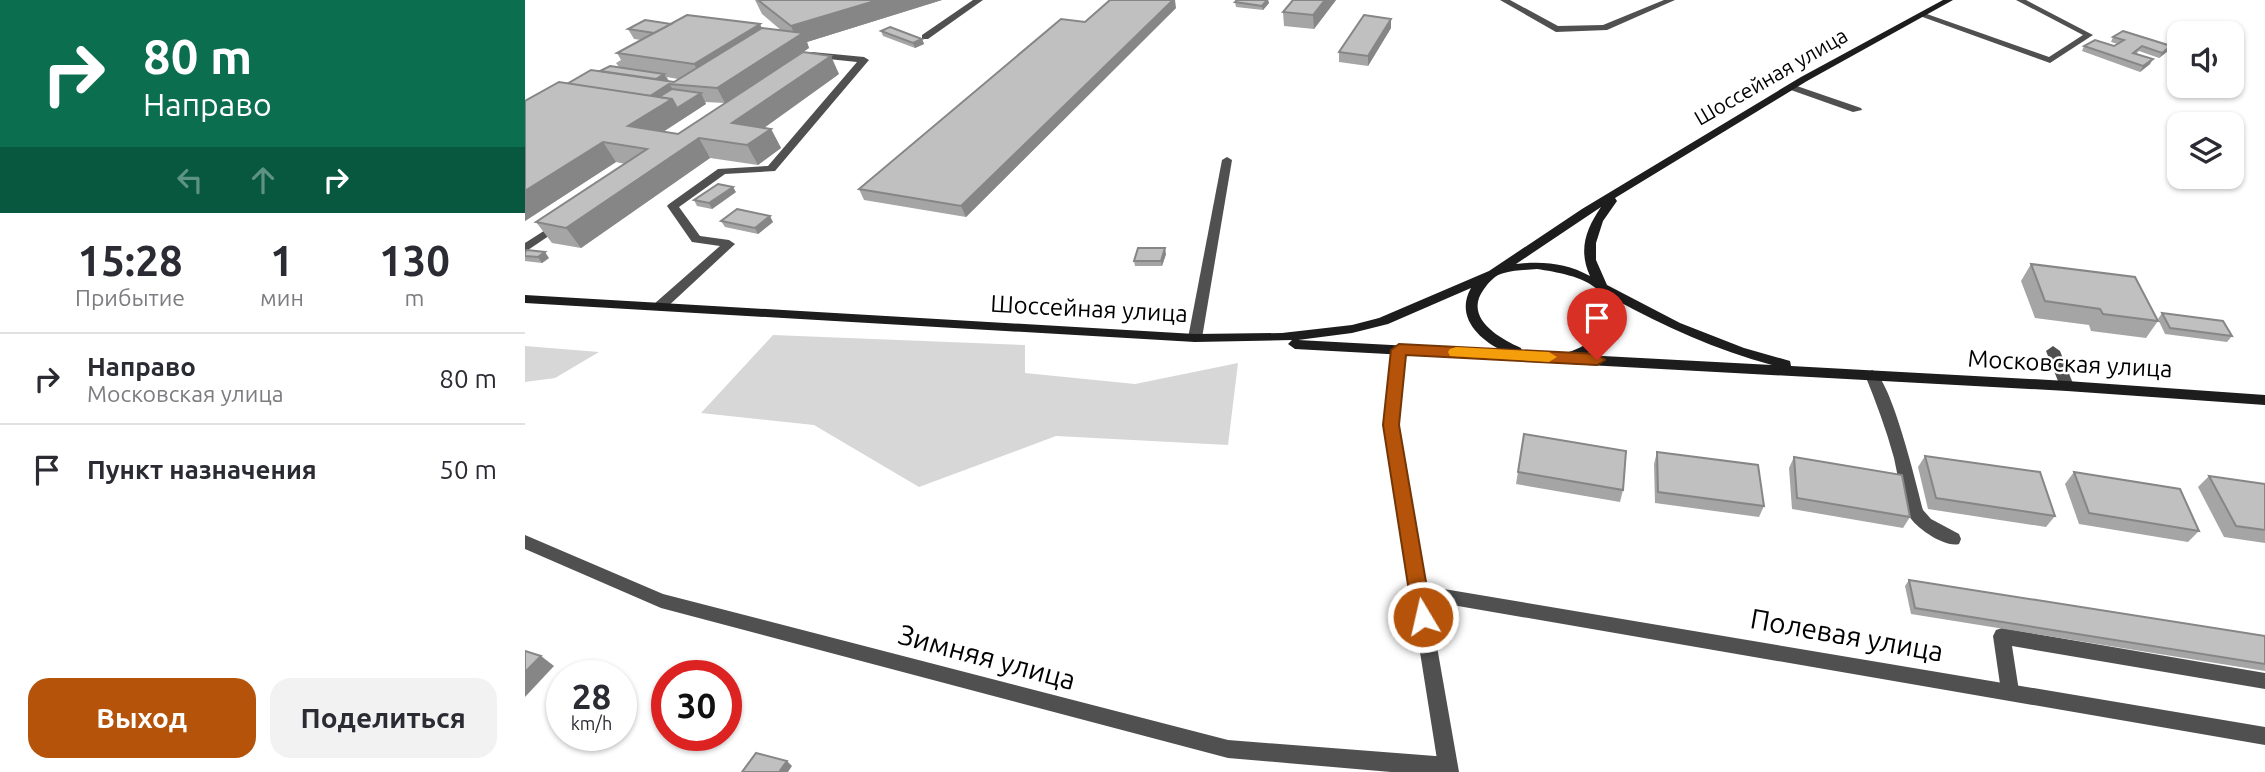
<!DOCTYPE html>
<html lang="ru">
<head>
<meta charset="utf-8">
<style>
  body { margin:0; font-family:Ubuntu,sans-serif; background:#f2f2f3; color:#2b2b33; height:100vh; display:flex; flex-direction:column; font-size:26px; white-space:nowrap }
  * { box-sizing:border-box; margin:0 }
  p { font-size:23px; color:#7c7c81 }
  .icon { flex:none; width:38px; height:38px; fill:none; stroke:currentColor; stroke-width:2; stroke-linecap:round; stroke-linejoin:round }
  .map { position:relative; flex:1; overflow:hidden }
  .details { display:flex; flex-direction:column; background:#fff; width:525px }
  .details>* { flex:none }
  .guide { background:#0b6e4f; color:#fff; overflow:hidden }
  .tools { position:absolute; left:1642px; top:21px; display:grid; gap:14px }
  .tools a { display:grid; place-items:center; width:77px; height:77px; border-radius:14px; background:#fff; box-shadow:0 2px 5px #0004; font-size:35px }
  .speed { position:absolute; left:21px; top:660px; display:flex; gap:14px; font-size:35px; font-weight:700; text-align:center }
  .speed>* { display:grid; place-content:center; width:91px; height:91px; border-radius:50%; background:#fff; box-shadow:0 2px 5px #0004; line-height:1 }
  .speed small { font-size:18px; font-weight:400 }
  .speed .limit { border:10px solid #d22; background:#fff; color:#111 }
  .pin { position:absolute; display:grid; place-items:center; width:60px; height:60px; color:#fff; margin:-72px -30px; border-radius:50% 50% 50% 0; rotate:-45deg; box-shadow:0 0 7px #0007 }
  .pin .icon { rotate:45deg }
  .me { position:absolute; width:77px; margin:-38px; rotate:351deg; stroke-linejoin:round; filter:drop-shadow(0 0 5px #0008) }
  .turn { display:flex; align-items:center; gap:24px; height:147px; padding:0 28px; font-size:32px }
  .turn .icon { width:91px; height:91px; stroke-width:2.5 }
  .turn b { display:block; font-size:49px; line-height:60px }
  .lanes { display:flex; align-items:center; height:66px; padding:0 28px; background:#0003; justify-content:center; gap:35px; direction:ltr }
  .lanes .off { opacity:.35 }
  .eta { display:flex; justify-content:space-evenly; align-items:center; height:119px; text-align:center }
  .eta b { font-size:42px; font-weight:700; line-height:49px }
  .primary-button { display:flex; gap:14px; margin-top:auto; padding:14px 28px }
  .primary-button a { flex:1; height:80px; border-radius:21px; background:#b45309; color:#fff; font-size:28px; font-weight:700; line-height:80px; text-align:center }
  .primary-button a+a { background:#f2f2f3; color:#2b2b33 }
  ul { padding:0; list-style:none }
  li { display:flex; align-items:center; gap:21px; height:91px; padding:0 28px; border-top:2px solid #e1e1e2 }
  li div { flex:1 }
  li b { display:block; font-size:26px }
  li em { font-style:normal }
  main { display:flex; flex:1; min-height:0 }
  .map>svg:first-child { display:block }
  .green { fill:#d7d7d7 }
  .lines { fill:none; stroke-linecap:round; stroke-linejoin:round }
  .service { fill:#505050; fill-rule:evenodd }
  .minor { fill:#505050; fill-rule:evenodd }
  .secondary { fill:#1d1d1d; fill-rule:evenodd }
  .wall { fill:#a5a5a5; fill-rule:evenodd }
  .shaded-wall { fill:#868686 }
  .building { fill:#c0c0c0; stroke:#868686; stroke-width:2 }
  .route { fill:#b45309; stroke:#753606; stroke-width:2 }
  .slow { fill:#f59e0b }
  .labels { text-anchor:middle; stroke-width:5; stroke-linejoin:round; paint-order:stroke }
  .far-street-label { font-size:21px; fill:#000; stroke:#fff }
  .street-label { font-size:24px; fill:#000; stroke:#fff }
  .near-street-label { font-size:28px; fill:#000; stroke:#fff }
</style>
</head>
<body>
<main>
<section class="details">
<div class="guide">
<div class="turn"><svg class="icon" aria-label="right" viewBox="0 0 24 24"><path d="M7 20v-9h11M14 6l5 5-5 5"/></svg><div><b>80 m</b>Направо</div></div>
<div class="lanes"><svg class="icon off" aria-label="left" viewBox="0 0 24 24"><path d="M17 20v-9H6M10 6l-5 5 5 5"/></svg><svg class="icon off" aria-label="ahead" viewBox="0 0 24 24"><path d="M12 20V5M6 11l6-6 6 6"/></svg><svg class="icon" aria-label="right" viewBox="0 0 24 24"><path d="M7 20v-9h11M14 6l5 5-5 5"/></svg></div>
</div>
<div class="eta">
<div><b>15:28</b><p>Прибытие</p></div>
<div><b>1</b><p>мин</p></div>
<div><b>130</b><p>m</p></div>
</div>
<ul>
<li><svg class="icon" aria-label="right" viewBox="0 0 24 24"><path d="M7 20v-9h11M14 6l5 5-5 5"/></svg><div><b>Направо</b><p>Московская улица</p></div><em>80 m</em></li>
<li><svg class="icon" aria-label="arrive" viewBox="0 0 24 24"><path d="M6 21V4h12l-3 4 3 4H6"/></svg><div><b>Пункт назначения</b></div><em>50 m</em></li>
</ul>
<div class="primary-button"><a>Выход</a><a>Поделиться</a></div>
</section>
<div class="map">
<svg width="1740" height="772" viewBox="0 0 1740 772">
  <rect width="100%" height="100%" fill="#fff"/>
  <g class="green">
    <path d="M248,335L500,345V373L610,384L713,363L703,445L531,436L394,487L289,425L176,413Z"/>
    <path d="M0,346L74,352L30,378L0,382Z"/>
  </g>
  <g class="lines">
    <g class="service">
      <path d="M448,0H458L403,39H397V35Z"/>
      <path d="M975,0H985L1033,26L1078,25L1139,0H1150L1082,30L1031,32Z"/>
      <path d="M1491,0H1501L1568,35L1525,63L1392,15L1399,13L1524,57L1558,35Z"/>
      <path d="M287,52L339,57L344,60L250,171L200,174L154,207L175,236L204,240L210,244L139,310H129L128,307L129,304L195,246L167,242L142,206L144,204L193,169L243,166L332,62L284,57V53Z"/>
      <path d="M1266,84L1336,108L1337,110L1328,112L1263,89L1261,87Z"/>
      <path d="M702,157L707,160L677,338L670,342L663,338L697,160Z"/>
      <path d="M36,220L42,223L40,225L0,252V243Z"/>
      <path d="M1528,346L1535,351L1549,386L1547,390H1537L1535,386L1521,351Z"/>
      <path d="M1347,370C1366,377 1392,487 1398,510L1406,519L1434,534L1436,539L1434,544C1420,548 1391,528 1384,516C1376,499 1373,476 1369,458C1361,429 1351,402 1340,375Z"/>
      <path d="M0,535L138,594L703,740L923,757L930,760L933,767L931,772H866L703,758L136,608L0,549Z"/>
      <path d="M1477,628L1740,673V689L1487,646L1494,691L1492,697L1485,700L1478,697L1476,691L1468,636L1471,630Z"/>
    </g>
    <path class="minor" d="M874,345L881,350L873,425L901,586L1740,727V745L904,601L934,772H914L859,425L867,350Z"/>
    <path class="secondary" d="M1418,0H1428L1282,81L1090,198L1092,201L1078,221L1071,243V260L1082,285L1155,323L1219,348L1265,361L1266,366L1542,381L1740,395V405L1542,391L770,349L763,344L767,340L670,342L0,303V295L670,334L757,333L827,325L854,318L964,271L1057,209L1276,77ZM1076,207C1061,229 1053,250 1065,276C1041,263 1018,261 991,264ZM1012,269C1031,272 1058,276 1073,290C1101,319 1062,351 1035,354C1023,355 1009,352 997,352L996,348C973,338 938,317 959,289C964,282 970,275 979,273C989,270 1002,270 1012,269ZM946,288C930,316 953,339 978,351L773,340L827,333L863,324ZM1091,300C1141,327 1191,350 1247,365L1059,355C1083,344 1102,327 1091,300Z"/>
  </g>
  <g class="wall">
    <path d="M230,0H417L282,42L284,48L200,103L180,102L181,104L138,132L153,134L314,74L239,128L246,129L256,148L233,165L185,158L56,248L27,243L11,222L100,164L91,162L0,221L42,84L75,71L94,67L91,63L96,60L92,53L116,40L109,39L103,29L146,24L237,28L257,31L237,14ZM142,77L153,79L149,82L144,81Z"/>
    <path d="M712,0H743L744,3L738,10L711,7L710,2Z"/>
    <path d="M811,0L789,29L759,26L758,12Z"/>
    <path d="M651,8L441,217L339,200L334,189L560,22Z"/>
    <path d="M866,28L843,66L814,62V52Z"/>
    <path d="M356,31L397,39L399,44L390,48L358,36Z"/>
    <path d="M1588,37L1643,51L1634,58L1614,51L1611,54L1625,64L1615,72L1557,51L1559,46H1589L1593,44L1586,42Z"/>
    <path d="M211,192L187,209L172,206L169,200Z"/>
    <path d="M196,221L248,222L233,234L200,227Z"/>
    <path d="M0,252L24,258L17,263L0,261Z"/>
    <path d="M641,254L637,266H610L609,261Z"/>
    <path d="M1506,264L1633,321L1621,338L1566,331L1564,325L1510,318L1496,281Z"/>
    <path d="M1637,313L1707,336L1702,342L1640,334L1633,319Z"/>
    <path d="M999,434L1098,490L1095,502L991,484Z"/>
    <path d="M1132,452L1239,506L1234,517L1130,503L1129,464Z"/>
    <path d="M1400,456L1530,516L1521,527L1403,509L1393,467Z"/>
    <path d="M1269,457L1385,517L1378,528L1267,509L1264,468Z"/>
    <path d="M1549,472L1674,531L1663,542L1554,524L1540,484Z"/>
    <path d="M1684,476L1740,484V543L1699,537L1673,487Z"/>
    <path d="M1384,580L1740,636V671L1386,614L1380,586Z"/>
  </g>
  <g class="shaded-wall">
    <path d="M353,0H417L282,42L284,48L200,103L192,88L271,38L266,26Z"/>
    <path d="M648,0H650L651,8L441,217L436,206Z"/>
    <path d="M742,0H743L744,3L738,10L737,6Z"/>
    <path d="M800,0H811L789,29L788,15Z"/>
    <path d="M866,19V28L843,66V56Z"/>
    <path d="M235,24L244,42L179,83L169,64Z"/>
    <path d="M397,39L399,44L390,48L388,43Z"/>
    <path d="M1646,46L1643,51L1634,58L1637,53Z"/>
    <path d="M306,56L314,74L218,143L207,123Z"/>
    <path d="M1628,59L1625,64L1615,72L1618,66Z"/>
    <path d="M139,74L153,99L176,93L181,104L116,146L103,126L123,104L125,83Z"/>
    <path d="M246,129L256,148L233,165L222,145Z"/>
    <path d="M174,138L185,158L56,248L41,228Z"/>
    <path d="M78,142L91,162L0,221V191Z"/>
    <path d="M208,187L211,192L187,209L184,203Z"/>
    <path d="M245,216L248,222L233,234L230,228Z"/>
    <path d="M640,248L641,254L637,266L636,261Z"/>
    <path d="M20,252L24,258L17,263L13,257Z"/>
    <path d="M16,656L29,666L0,697V672Z"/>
    <path d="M262,761L267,766L263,772H254Z"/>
  </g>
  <g class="building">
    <path d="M233,0H353L266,26Z"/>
    <path d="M585,0H648L436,206L334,189L536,19L560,22Z"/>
    <path d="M712,0H742L737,6L710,2Z"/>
    <path d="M768,0H800L788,15L758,12Z"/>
    <path d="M162,15L235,24L169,64L92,53Z"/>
    <path d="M839,15L866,19L843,56L814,52Z"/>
    <path d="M120,20L146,24L129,33L103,29Z"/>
    <path d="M365,27L397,39L388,43L356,31Z"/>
    <path d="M237,28L278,33L192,88L144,84L125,96L42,84L66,70L149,82Z"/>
    <path d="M1598,31L1646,46L1637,53L1617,46L1608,53L1628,59L1618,66L1559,46L1570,40L1589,46L1599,40L1588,37Z"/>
    <path d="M278,52L306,56L207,123L246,129L222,145L174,138L41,228L11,222L122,149L78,142L0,191V101L34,82L147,99L103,126L153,134Z"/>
    <path d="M85,66L139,74L131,79L75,71Z"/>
    <path d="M147,89L176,93L152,108L147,99L134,97Z"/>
    <path d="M193,184L208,187L184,203L169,200Z"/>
    <path d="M212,209L245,216L230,228L196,221Z"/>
    <path d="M613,248H640L636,261H609Z"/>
    <path d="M2,250L20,252L13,257L0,256V252Z"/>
    <path d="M1506,264L1610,277L1633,321L1578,314L1575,309L1520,301Z"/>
    <path d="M1637,313L1698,321L1707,336L1645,328Z"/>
    <path d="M999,434L1101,451L1098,490L993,472Z"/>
    <path d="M1132,452L1233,465L1239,506L1133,492Z"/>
    <path d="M1400,456L1515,472L1530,516L1411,498Z"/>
    <path d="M1269,457L1377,475L1385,517L1272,498Z"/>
    <path d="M1549,472L1655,489L1674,531L1564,513Z"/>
    <path d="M1684,476L1740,484V530L1711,526Z"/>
    <path d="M1384,580L1740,636V664L1390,608Z"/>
    <path d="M0,651L16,656L0,672Z"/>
    <path d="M231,753L262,761L254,772H217Z"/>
  </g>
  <path class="route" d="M874,344L1072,354L1080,360L1072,365L881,355L874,425L907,617L905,623L898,626L891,623L888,617L858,425L866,350Z"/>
  <path class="slow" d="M931,347L1024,352L1032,357L1024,362L925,356L923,352L925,349Z"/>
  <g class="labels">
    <g class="far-street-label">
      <text transform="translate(1246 77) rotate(-30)" y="7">Шоссейная улица</text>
    </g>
    <g class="street-label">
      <text transform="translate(564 309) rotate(3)" y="8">Шоссейная улица</text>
      <text transform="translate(1545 364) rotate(3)" y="8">Московская улица</text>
    </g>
    <g class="near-street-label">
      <text transform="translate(1322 635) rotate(10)" y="10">Полевая улица</text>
      <text transform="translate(462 657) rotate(15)" y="10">Зимняя улица</text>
    </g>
  </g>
</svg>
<div class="tools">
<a><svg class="icon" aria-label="sound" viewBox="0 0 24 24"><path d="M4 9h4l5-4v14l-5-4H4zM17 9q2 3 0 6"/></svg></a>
<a><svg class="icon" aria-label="layers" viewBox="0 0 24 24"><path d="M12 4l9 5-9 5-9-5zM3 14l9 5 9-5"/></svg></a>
</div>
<div class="speed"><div>28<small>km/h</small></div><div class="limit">30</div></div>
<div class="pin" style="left:1072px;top:360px;background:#d93025"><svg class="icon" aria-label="arrive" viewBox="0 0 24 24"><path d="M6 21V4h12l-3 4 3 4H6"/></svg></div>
<svg class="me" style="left:898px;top:617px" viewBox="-20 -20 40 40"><circle r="17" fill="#b45309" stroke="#fff" stroke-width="3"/><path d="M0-11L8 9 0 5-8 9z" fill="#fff"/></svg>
</div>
</main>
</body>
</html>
